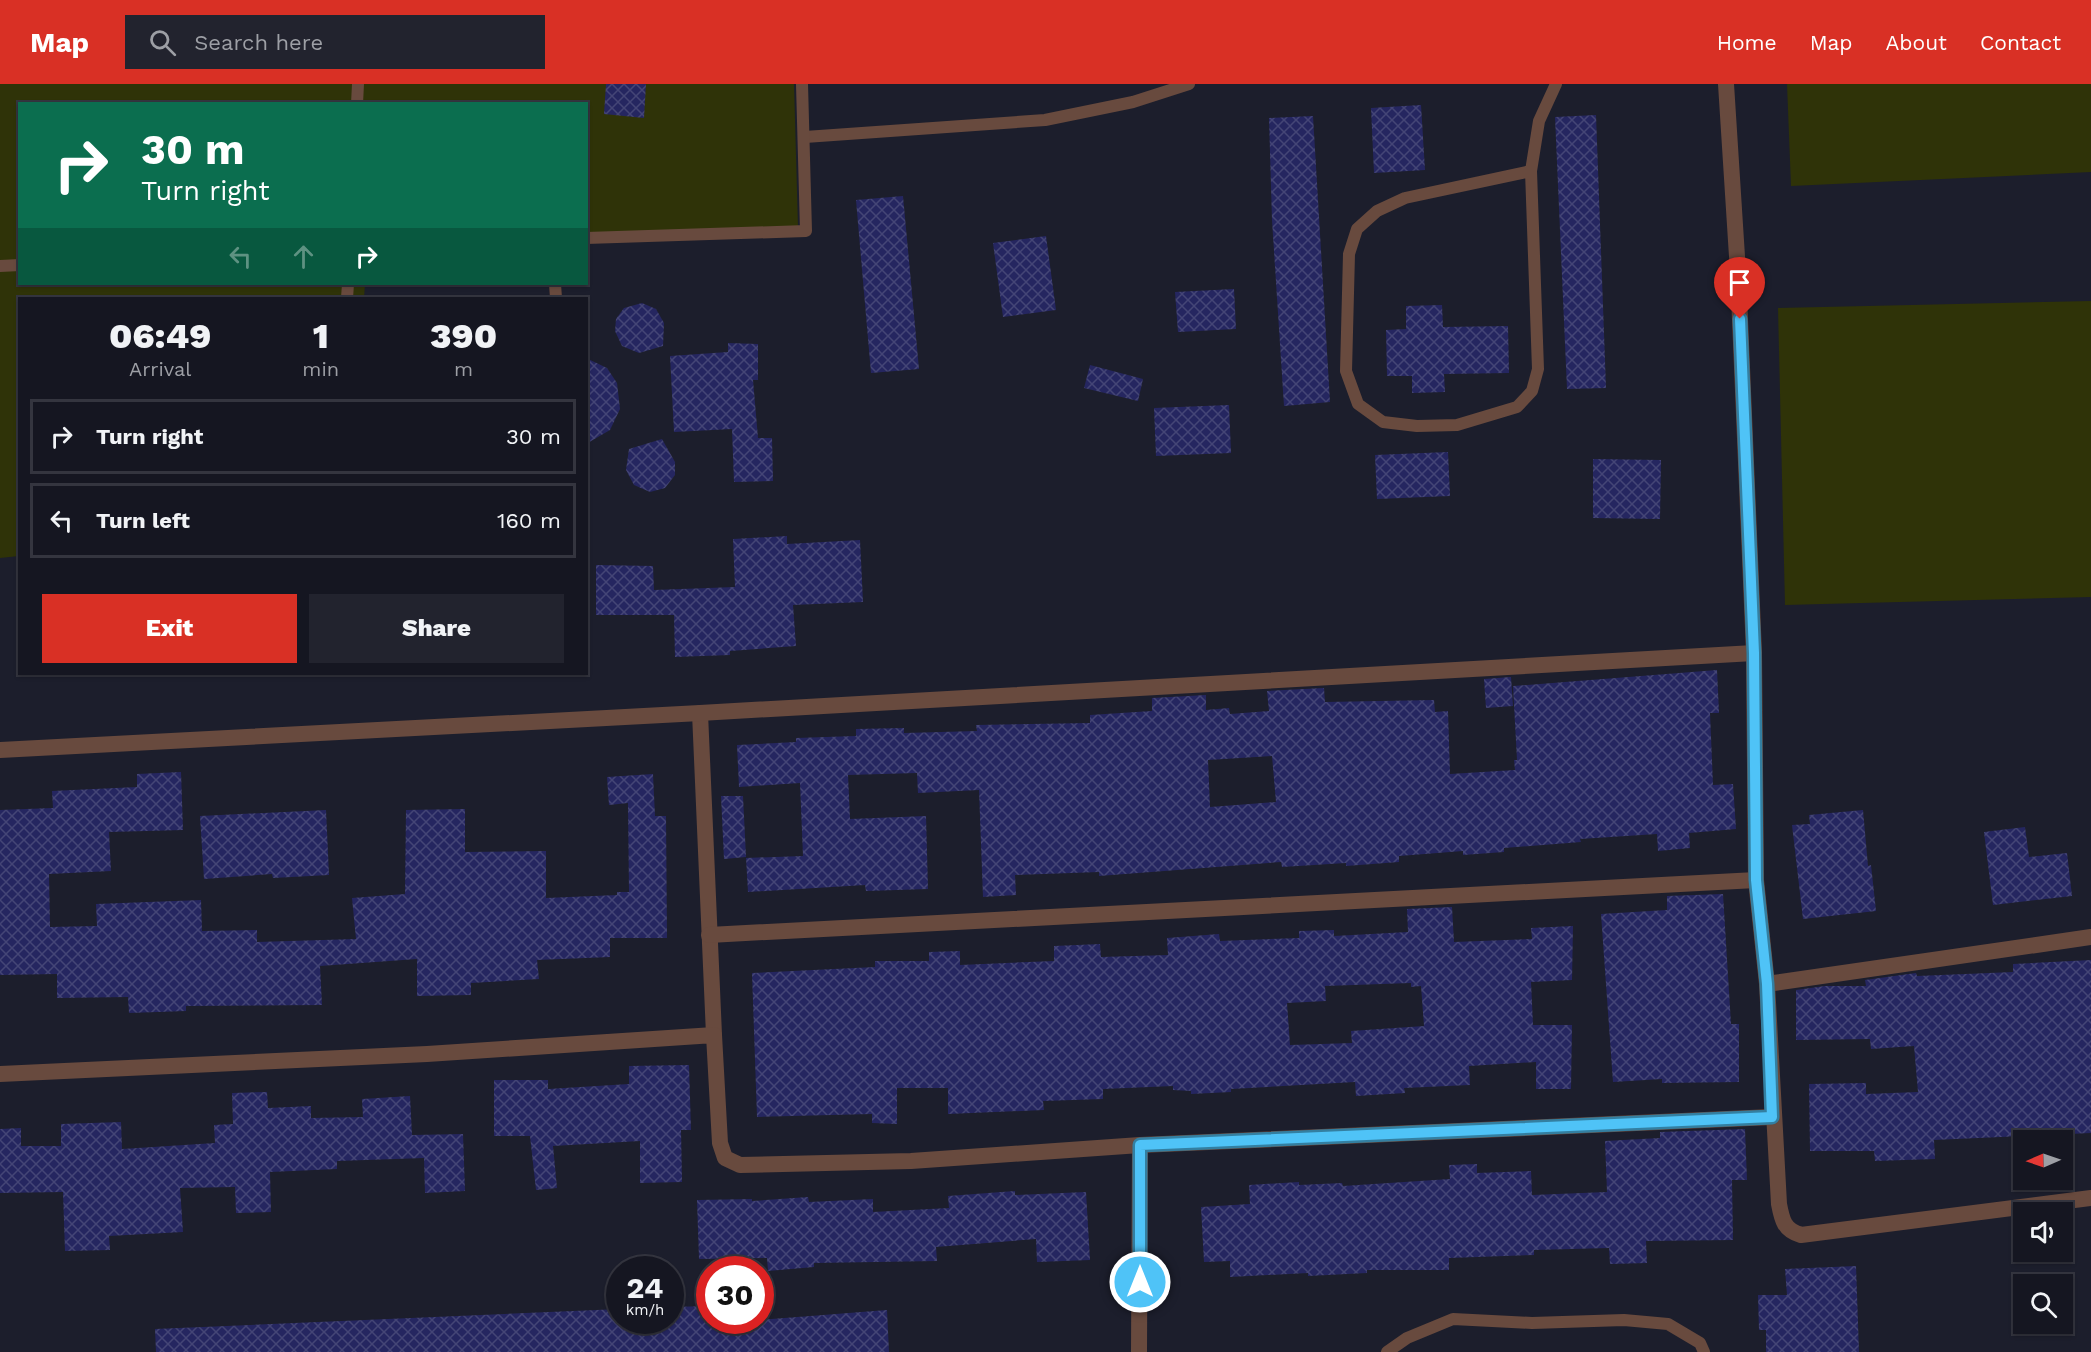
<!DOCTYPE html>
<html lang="en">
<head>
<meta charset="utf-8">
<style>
  body { margin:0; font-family:"Work Sans",sans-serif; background:#22232e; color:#f1f3f6; height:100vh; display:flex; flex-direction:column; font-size:22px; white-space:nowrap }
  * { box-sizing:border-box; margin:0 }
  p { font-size:20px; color:#9d9fa5 }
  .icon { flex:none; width:33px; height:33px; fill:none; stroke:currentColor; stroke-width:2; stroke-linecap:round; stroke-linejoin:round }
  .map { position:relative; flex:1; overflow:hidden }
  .drawer { position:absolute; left:18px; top:213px; width:570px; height:378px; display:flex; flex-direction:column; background:#151621; border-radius:0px; box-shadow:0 2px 4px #0004,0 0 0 2px #34353f }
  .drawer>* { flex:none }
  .top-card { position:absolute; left:18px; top:18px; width:570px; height:183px; border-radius:0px; box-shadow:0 2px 4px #0004,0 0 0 2px #34353f; background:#0b6e4f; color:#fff; overflow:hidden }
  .needle { width:39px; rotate:268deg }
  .buttons { position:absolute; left:2013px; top:1046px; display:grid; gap:12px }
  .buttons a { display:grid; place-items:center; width:60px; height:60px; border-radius:0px; background:#151621; box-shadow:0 2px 4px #0004,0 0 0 2px #34353f; font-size:30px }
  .speed { position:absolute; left:606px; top:1172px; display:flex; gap:12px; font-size:30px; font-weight:700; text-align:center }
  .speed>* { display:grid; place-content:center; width:78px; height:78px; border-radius:50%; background:#151621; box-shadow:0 2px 4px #0004,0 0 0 2px #34353f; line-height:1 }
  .speed small { font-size:15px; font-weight:400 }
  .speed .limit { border:9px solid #d22; background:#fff; color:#111 }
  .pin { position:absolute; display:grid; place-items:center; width:51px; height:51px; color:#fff; margin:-62px -26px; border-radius:50% 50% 50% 0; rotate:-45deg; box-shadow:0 0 6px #0007 }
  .pin .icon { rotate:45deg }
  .me { position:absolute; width:66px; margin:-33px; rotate:0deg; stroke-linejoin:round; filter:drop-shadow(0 0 4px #0008) }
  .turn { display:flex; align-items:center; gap:21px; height:126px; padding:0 24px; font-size:27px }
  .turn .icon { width:78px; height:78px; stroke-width:2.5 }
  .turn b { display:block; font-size:42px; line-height:51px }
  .lanes { display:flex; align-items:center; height:57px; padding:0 24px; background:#0003; justify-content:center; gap:30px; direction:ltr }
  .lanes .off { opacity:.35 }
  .eta { display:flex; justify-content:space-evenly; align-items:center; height:102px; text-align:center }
  .eta b { font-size:36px; font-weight:800; line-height:42px }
  .action { display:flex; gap:12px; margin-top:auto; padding:12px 24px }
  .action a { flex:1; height:69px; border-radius:0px; background:#d93025; color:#fff; font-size:24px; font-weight:800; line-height:69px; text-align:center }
  .action a+a { background:#22232e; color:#f1f3f6 }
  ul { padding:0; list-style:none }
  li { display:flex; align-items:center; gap:18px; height:75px; margin:0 12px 9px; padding:0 12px; border:3px solid #34353f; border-radius:0px }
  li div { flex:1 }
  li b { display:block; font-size:22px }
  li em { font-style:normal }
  header { display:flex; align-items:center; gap:36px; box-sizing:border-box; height:84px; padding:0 30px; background:#d93025; color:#fff }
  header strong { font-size:28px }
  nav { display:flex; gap:33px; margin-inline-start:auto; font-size:21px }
  .search { width:420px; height:54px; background:#22232e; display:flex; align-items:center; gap:15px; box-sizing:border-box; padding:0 21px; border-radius:0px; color:#9d9fa5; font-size:22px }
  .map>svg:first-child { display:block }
  .grass { fill:#2f3308 }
  .building { fill:url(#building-cross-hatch); fill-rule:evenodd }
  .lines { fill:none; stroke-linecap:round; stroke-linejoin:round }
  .service { stroke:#684a3e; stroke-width:12 }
  .minor { stroke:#684a3e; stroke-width:16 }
  .route-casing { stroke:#337fa1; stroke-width:15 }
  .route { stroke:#4fc3f7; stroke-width:10 }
</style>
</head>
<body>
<header>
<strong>Map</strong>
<div class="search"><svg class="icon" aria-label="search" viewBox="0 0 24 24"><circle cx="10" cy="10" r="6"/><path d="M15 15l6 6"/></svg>Search here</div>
<nav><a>Home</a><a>Map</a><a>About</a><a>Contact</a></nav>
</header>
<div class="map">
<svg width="2091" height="1268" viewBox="0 0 2091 1268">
  <defs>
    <pattern id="building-cross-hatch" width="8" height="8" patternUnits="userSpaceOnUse" patternTransform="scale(1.5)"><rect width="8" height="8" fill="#252660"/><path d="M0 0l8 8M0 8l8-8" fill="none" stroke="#444576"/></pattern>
  </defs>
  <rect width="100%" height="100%" fill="#1c1e2c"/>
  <g class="grass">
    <path d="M0,0H794L798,143L587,156L586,20H20V200H365L364,214H20L19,472L0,474Z"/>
    <path d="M1787,0H2091V88L1791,102Z"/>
    <path d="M2091,217V513L1785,521L1778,224Z"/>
  </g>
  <g class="building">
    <path d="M606,0H646L644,34L604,30Z"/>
    <path d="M1421,21L1425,86L1374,89L1371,24Z"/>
    <path d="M1596,31L1606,304L1567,305L1555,33Z"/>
    <path d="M1313,32L1330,318L1284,322L1272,136L1269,34Z"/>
    <path d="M903,112L919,285L871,289L856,116Z"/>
    <path d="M1046,152L1056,226L1003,233L993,159Z"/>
    <path d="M1234,205L1236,245L1178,248L1175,208Z"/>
    <path d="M642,219L656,225L664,239L663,262L639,269L622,262L615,247L616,235L624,224Z"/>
    <path d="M1442,221L1443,243L1508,242L1509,289L1444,290L1445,308L1412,309V292H1387L1386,246L1406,245V222Z"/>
    <path d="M728,259L758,260V296H753L758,354H772L773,397L734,398L732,345L674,348L670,272L728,268Z"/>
    <path d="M586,274L607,284L617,299L620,325L610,346L586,360Z"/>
    <path d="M1090,281L1143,295L1138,317L1084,304Z"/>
    <path d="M1229,321L1231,369L1156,372L1154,324Z"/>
    <path d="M662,355L675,378V391L665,404L650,408L634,401L626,386L629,365Z"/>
    <path d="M1448,368L1450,412L1377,415L1375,371Z"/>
    <path d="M1593,375L1661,376L1660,435L1593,434Z"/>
    <path d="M787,452V460L860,456L863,518L793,521L796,562L730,567V571L675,573L674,531H596V481L653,482L654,506L735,503L733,455Z"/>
    <path d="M1717,586L1719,629H1710L1713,701L1733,700L1736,745L1689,749L1690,764L1658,767L1657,750L1580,755L1581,758L1504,764V768L1463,771V767L1399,772V778L1346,782V779L1282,783L1281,778L1099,792V788L1015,791L1016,811L983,813L979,706L918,709L917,689L848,691L850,735L926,732L928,805L866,807L865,801L748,808L746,774L803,772L800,699L739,703L737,661L796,658V654L856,652V645L904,644V649L977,647L976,641L1090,639V631L1152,627V614L1206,611V626L1229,624L1230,630L1269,627L1267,607L1324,604L1325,618L1434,616L1435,628L1448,627L1450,690L1515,686L1514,676H1517L1513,602ZM1272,672L1276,718L1210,723L1208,676Z"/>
    <path d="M1511,593L1513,622L1486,624L1484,595Z"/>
    <path d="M181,688L183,746L109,748L111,787L49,790L50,843L97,842L96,820L201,816L202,847L257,846V858L356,855L352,814L405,810L406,726L465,725V768L546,767V814L617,811V808H629L628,719L609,721L607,693L653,690L655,732H666L667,854H610V873L537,876L539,895L471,899V911L417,912V875L320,882L322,921L186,922V927L129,929L128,913L57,914V890L0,891V726L53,724L52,707L137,703V690Z"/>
    <path d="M721,712H743L746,773L724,775Z"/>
    <path d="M326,726L329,791L273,794L272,790L204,795L200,732Z"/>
    <path d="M1863,726L1868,782L1871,781L1876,827L1803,835L1792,741L1810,740L1809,731Z"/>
    <path d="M2025,743L2029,773L2067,769L2072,812L1993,821L1984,748Z"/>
    <path d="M1723,810L1731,940H1739V998L1662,999V995L1613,998L1601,830L1667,826V812Z"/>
    <path d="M1452,823L1454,858L1532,855L1531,844L1573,842L1572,896L1531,898L1533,941H1572L1571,1005H1536V978L1469,982L1470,1001L1404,1004L1405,1009L1356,1012L1355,998L1231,1005V1008L1191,1010V1007L1173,1006V1002L1103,1005V1015L1043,1017L1044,1026L948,1030V1004H897V1040L872,1039V1030L757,1033L752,889L875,883V877H929V868L960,867V881L1054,877V862L1100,860L1101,873L1168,871L1167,854L1219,850L1220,857L1299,854V847L1334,846V852L1408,848L1407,825ZM1411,899V903L1421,902L1424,942L1351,947L1352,959L1290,961L1287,919L1326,917L1325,902Z"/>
    <path d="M2091,876V1049L1934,1056L1935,1075L1875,1077L1874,1067H1810L1809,1000L1866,999V1010L1918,1008L1914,962L1871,965L1870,955L1796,956V906L1825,902H1866L1865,896L1916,889L1917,892L2013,888V880Z"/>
    <path d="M689,981L691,1046H681L682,1098L640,1099V1057L553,1062L557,1104L536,1106L530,1052H494V996H548V1005L629,1000V982Z"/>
    <path d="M267,1008L268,1024L311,1022V1034L363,1033L362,1015L410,1012L412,1051L463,1050L465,1107L425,1109L424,1074L337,1077V1085L270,1088L271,1128L236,1129L235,1103L180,1104L183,1148L109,1152L110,1166L65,1167L63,1108L0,1109V1045L21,1044V1062H61V1040L121,1038L122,1065L215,1059L214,1041L233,1040L232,1009Z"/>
    <path d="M1745,1045L1747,1096H1732L1733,1156L1646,1157L1647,1179L1610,1180L1609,1164L1534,1166V1171L1449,1174V1186H1367V1189L1308,1192V1189L1230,1193V1177L1204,1178L1201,1123L1250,1120L1249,1101L1299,1098V1101L1342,1099L1343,1102L1450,1095L1449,1081L1477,1080V1089L1531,1087L1532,1111L1607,1108L1605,1057L1660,1054V1048Z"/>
    <path d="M1015,1107V1111L1086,1108L1090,1176L1037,1178L1036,1155L936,1163L937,1177L814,1179V1183L768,1187L767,1174L699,1175L697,1116L752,1115V1117L808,1113L809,1118L873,1115V1128L949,1124L948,1112Z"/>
    <path d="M1856,1182L1859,1268H1766V1246H1759L1758,1211H1787L1785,1185Z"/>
    <path d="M710,1222V1236H760L887,1226L889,1268H156L155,1245L620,1225V1236H670V1223Z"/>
  </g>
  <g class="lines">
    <g class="service">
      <path d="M357,20L358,0"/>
      <path d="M805,53L1045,36L1133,18L1189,0"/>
      <path d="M1531,87L1405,114L1377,127L1357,145L1349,170L1346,287L1358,320L1383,338L1417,342L1457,341L1517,323L1532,307L1538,285L1531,87L1539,37L1556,0"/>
      <path d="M586,154L806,147L802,0"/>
      <path d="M0,182L20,181"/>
      <path d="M555,200L556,214"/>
      <path d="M347,214L348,200"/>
      <path d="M1387,1268L1407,1254L1453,1235L1532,1239L1624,1236L1668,1240L1700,1259L1704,1268"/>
    </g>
    <g class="minor">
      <path d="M1726,0L1738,188L1754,569L1756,796L1767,900L2091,853"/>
      <path d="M700,629L714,951"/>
      <path d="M0,666L700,629L1754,569"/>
      <path d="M709,851L1756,796"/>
      <path d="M1767,900L1779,1120C1782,1136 1784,1146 1801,1151L2091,1114"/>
      <path d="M0,990L427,970L714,951L720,1059L725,1074L740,1081L911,1077L1140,1061L1772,1033"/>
      <path d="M1139,1268L1140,1061"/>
    </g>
  </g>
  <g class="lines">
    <g class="route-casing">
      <path id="route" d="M1140,1198V1061L1772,1033L1767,900L1756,796L1754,569L1740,235"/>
    </g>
    <use href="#route" class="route"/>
  </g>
</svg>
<div class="buttons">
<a><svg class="needle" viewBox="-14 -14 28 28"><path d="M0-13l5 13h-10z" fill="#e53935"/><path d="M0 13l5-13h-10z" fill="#9d9fa5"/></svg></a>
<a><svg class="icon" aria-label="sound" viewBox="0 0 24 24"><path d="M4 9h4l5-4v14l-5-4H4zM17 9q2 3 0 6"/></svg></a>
<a><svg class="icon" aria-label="search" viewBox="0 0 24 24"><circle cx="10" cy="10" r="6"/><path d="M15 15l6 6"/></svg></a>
</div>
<div class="speed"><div>24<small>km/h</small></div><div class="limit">30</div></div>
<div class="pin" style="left:1740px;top:235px;background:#d93025"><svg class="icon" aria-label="arrive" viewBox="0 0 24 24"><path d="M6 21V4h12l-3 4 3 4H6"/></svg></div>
<svg class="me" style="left:1140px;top:1198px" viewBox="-20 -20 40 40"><circle r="17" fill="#4fc3f7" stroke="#fff" stroke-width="3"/><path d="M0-11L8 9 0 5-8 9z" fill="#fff"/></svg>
<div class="top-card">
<div class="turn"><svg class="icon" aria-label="right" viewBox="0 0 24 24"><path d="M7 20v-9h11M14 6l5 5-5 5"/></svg><div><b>30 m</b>Turn right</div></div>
<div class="lanes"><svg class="icon off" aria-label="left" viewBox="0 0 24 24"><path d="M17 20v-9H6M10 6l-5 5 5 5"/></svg><svg class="icon off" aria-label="ahead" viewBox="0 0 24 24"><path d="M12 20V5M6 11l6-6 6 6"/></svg><svg class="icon" aria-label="right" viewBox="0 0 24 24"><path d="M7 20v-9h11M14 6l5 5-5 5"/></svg></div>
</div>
<section class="drawer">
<div class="eta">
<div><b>06:49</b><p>Arrival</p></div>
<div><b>1</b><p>min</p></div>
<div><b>390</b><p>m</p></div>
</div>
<ul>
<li><svg class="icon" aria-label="right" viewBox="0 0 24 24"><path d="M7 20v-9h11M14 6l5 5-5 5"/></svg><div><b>Turn right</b></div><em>30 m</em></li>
<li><svg class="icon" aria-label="left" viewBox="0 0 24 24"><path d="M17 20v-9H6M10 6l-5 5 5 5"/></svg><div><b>Turn left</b></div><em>160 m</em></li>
</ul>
<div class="action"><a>Exit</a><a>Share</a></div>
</section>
</div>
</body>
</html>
